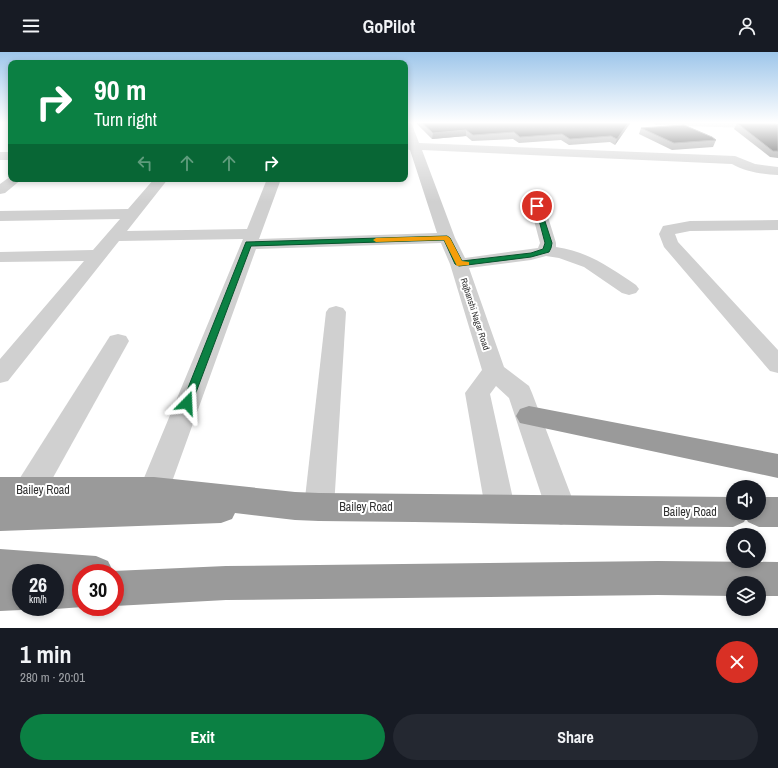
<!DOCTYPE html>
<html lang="en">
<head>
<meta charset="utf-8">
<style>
  body { margin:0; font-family:"Archivo Narrow",sans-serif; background:#242831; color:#f1f3f6; height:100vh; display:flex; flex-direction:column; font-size:15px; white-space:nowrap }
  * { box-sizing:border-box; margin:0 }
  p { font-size:13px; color:#9ea1a6 }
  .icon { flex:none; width:22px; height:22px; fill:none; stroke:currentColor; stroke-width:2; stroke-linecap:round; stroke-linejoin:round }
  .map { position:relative; height:576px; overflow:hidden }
  .panel { display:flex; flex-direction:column; background:#171b24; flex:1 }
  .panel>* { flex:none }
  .hud { position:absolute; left:8px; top:8px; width:400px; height:122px; border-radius:8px; box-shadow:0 2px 6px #0003; background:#0b8043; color:#fff; overflow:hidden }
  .fabs { position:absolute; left:726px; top:428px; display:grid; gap:8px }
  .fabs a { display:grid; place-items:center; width:40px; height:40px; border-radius:50%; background:#171b24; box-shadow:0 2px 6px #0003; font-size:20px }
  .speed { position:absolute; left:12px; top:512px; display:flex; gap:8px; font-size:20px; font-weight:700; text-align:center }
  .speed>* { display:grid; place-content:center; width:52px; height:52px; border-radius:50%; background:#171b24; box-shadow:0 2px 6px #0003; line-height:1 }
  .speed small { font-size:10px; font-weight:400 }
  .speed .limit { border:6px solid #d22; background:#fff; color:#111 }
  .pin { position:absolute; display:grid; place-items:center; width:34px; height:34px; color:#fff; margin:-17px; border:2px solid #fff; border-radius:50%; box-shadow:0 1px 4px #0007 }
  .me { position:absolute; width:44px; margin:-22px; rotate:21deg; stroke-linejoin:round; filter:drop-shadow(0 0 3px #0008) }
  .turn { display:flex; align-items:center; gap:14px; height:84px; padding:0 20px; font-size:18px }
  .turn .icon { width:52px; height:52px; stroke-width:2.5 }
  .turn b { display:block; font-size:28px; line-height:34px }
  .lanes { display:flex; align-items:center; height:38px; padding:0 20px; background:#0003; justify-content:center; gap:20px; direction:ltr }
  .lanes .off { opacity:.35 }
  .round { display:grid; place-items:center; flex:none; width:42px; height:42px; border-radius:21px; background:#242831 }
  .summary { display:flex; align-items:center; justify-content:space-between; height:68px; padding:0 20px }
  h1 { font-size:24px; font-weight:800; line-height:30px }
  .button { display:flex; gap:8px; margin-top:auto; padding:8px 20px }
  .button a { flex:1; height:46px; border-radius:24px; background:#0b8043; color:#fff; font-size:16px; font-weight:800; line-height:46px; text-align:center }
  .button a+a { background:#242831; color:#f1f3f6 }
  header { display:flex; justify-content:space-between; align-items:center; height:52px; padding:0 20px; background:#171b24; font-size:18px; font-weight:800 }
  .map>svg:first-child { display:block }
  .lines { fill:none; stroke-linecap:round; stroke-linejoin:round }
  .minor { fill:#d0d0d0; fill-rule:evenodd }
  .highway { fill:#9a9a9a; fill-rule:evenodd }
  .wall { fill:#8c8c8c }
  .shaded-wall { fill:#5f5f5f }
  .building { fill:#1a1a1a; stroke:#5f5f5f }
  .route { fill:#0b8043; stroke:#07532c }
  .slow { fill:#f59e0b }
  .labels { text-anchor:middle; stroke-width:4; stroke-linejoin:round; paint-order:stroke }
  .far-street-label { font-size:9px; fill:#333; stroke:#fff }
  .near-street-label { font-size:12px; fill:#333; stroke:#fff }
</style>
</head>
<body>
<header><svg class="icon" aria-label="menu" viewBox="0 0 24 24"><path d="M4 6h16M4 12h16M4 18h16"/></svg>GoPilot<svg class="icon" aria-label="person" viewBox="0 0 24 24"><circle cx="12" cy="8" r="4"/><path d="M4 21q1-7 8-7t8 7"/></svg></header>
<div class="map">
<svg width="778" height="576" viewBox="0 0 778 576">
  <rect width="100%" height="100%" fill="#fff"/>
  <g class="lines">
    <g class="minor">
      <path d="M405,70H411L419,91L735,104L755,112L778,115V123C762,122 746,120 732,112L422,98L455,186L465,206L538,196L540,191L527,142L529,139L534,138L539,139L541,142L556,191V195C587,199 611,216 636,233L639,237L636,241L629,243L622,241L584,215L559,206L546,204L531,208L469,216L504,315L529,334L532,341L577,459L572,469L561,473L550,469L509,346L496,334L490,342L515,456L511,466L500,470L489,466L485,456L465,341L482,318L450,212L441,191L256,197L169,438L165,448L154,451L143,448L139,438L243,187L119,189L8,329L0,331V307L84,209L0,210V200L93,198L120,167L0,169V159L128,157L154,127H168L127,179L247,177L267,127H281L259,187L437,181L410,98L405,97V91H408L405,83Z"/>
      <path d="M651,70L778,71V77L656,73Z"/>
      <rect x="0" y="100" width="11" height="8"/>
      <path d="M11,124V127H22L5,141L0,142V132Z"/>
      <path d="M778,168V178L690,179L675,182L678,190L778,298V321L770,319L664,195L659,182L663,174L690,169Z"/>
      <path d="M336,254L343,256L346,260L334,455L330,465L319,469L308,465L304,455L326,260L329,256Z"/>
      <path d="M118,282L126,284L129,289L40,449L29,452L18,449L14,439L18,429L110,284Z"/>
    </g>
    <g class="highway">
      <path d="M529,354L778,402V426L520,371L516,364L520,357Z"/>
      <path d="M0,425H154L295,440L319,441L733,445V461H759V445H778V475H759L748,470L746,466L744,470L733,475C595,474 457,470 319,469L295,468L235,461L232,467L221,471L0,479Z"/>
      <path d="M0,497L96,504L108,509L113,519L226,514L658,509L778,510V544H759V531H733V544L658,543L226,548L115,554V521H81V555H83L55,557L51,555H55V521H21V555H28L21,558L0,559Z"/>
    </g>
  </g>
  <g class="wall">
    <path d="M417,70H631L615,93L610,90L569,93L561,88L519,91L513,87L472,89L466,84L432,87L417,72Z"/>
    <path d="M737,71L778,72V106L770,105L734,77Z"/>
    <path d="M641,76L716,88L713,95L672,98L639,82Z"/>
  </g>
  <g class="shaded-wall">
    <path d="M629,70H631L615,93L617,87Z"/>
    <path d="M466,78V84L432,87L433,81Z"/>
  </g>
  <g class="building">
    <path d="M421,70H629L617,87L611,84L570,87L562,82L520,85L514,80L473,83L466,78L433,81Z"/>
    <path d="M737,71L778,72V99H773Z"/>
    <path d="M684,73L712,85L716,88L674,91L641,76Z"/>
  </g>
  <linearGradient id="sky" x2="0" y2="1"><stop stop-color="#9ec6ea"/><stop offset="0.47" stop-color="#fff"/><stop offset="1" stop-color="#fff" stop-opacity="0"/></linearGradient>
  <rect width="778" height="150" fill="url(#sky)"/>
  <path class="route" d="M535,153L540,154L552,191L551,196L549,200L531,205L459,214L455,212L444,188L251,194L192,351L191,354H183L182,351L246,190L447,184L450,186L462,209L531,201L543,197L545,191Z"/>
  <path class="slow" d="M447,184L450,186L462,209L469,210V213L457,214L444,188L376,190L373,188L376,186Z"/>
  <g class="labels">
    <g class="far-street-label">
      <text transform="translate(475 262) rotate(72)" y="3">Rajbanshi Nagar Road</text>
    </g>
    <g class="near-street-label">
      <text x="43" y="442">Bailey Road</text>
      <text x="366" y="459">Bailey Road</text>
      <text x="690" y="464">Bailey Road</text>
    </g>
  </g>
</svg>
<div class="fabs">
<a><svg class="icon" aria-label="sound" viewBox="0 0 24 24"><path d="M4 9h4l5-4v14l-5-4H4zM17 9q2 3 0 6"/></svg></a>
<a><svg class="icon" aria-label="search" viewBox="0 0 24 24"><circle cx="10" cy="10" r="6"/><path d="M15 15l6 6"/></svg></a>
<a><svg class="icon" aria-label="layers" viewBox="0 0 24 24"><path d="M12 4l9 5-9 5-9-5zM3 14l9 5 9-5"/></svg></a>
</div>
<div class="speed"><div>26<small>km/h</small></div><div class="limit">30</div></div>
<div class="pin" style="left:537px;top:154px;background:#d93025"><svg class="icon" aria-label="arrive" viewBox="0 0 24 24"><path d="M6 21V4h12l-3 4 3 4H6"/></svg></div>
<svg class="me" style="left:187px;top:351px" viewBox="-20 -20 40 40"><path d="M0-17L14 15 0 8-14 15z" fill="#0b8043" stroke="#fff" stroke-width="4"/></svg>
<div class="hud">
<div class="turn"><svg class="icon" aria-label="right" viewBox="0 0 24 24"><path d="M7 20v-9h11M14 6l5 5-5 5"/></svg><div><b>90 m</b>Turn right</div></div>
<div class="lanes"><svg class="icon off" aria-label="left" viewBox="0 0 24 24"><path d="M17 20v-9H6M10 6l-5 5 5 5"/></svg><svg class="icon off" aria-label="ahead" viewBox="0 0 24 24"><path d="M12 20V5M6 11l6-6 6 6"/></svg><svg class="icon off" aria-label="ahead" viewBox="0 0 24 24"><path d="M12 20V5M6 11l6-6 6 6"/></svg><svg class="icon" aria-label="right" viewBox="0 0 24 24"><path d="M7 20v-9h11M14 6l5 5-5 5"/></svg></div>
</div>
</div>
<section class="panel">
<div class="summary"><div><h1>1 min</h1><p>280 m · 20:01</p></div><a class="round" style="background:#d93025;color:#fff"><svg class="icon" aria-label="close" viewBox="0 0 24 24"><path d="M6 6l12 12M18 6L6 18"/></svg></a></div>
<div class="button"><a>Exit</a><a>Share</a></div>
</section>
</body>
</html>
